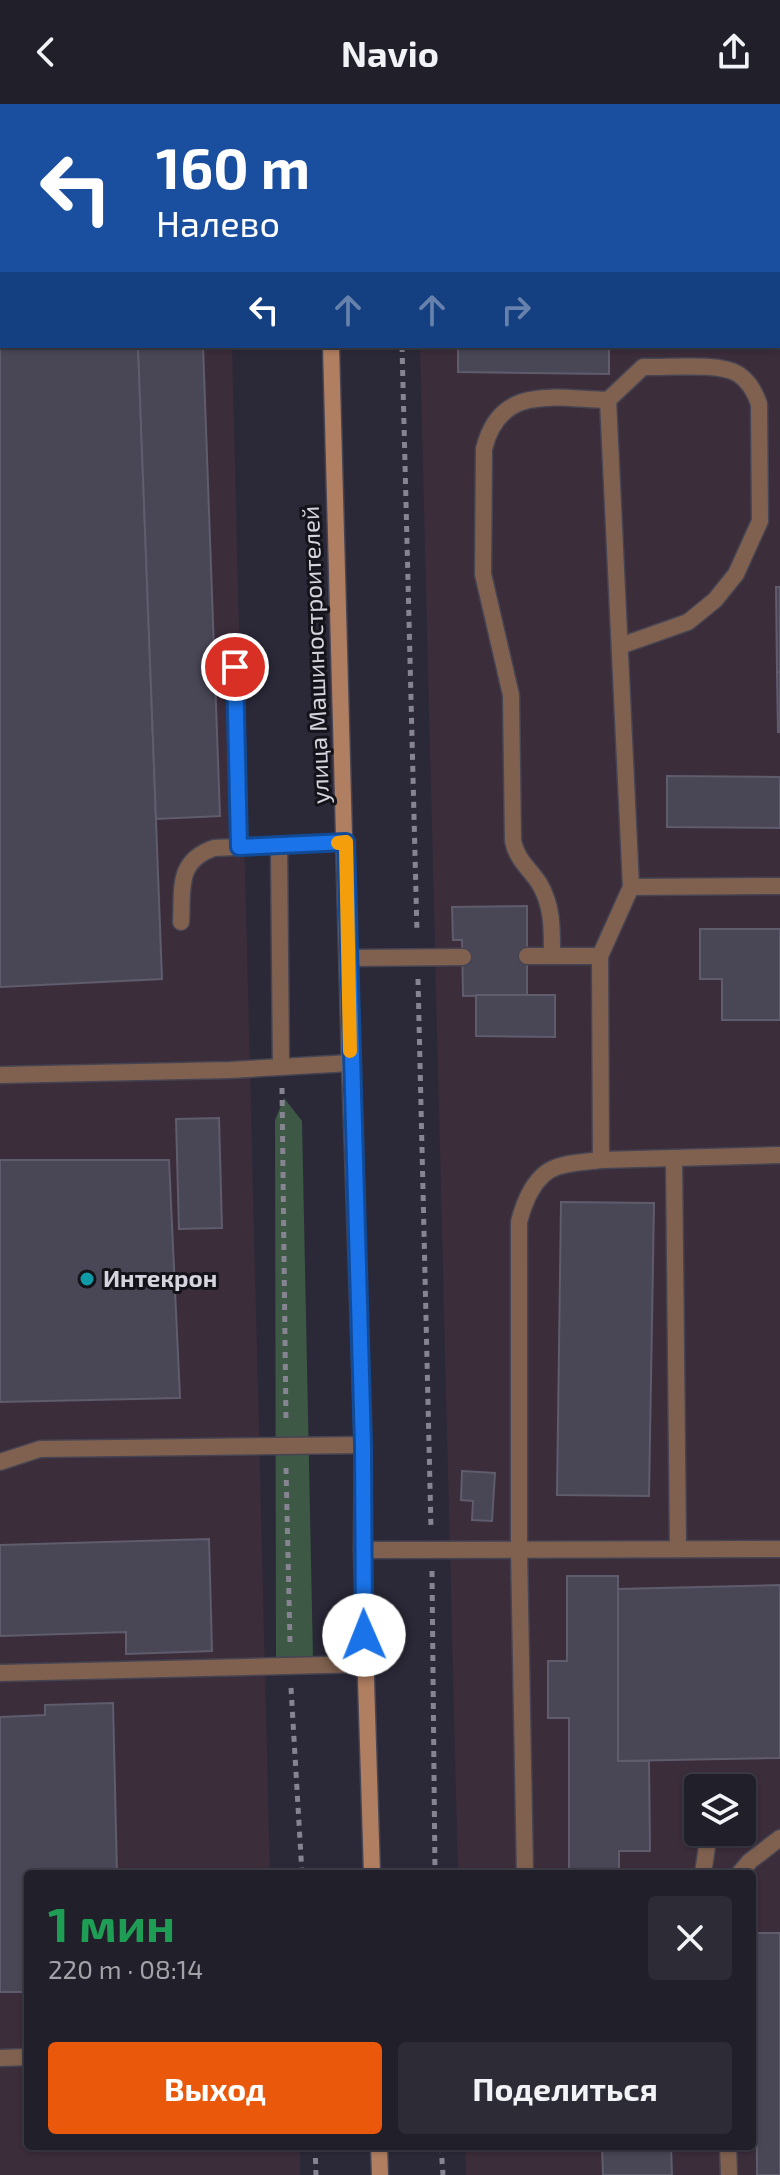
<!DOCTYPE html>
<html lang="ru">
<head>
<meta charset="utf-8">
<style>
  body { margin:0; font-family:"Exo 2",sans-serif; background:#2d2c36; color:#f1f3f6; height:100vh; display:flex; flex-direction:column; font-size:30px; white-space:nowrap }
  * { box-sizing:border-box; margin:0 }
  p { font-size:26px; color:#a2a2a8 }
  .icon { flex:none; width:44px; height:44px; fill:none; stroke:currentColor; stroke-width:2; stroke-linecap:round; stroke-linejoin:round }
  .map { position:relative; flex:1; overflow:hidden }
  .details { position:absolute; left:24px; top:1766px; width:732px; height:280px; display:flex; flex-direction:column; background:#201f2a; border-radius:8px; box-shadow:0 2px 6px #0004,0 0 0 2px #3d3d47 }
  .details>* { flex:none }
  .guide { position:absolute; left:0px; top:0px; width:780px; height:244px; box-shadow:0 2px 6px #0004,0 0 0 2px #3d3d47; background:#1a4fa0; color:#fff; overflow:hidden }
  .controls { position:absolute; left:684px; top:1670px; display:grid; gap:16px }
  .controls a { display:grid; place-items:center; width:72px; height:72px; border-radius:8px; background:#201f2a; box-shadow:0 2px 6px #0004,0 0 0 2px #3d3d47; font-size:40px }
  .pin { position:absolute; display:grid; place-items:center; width:68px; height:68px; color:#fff; margin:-34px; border:4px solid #fff; border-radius:50%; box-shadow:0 2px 8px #0007 }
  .me { position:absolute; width:88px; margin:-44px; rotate:359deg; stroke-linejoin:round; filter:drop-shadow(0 0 6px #0008) }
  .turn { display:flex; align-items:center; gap:28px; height:168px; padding:0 24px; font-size:36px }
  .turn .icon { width:104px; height:104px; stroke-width:2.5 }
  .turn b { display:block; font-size:56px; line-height:68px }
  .lanes { display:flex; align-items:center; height:76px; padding:0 24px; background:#0003; justify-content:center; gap:40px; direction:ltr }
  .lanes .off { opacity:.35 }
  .round { display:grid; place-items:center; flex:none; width:84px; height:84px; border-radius:8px; background:#2d2c36 }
  .overview { display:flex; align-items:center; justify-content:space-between; height:136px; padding:0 24px }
  h1 { font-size:48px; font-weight:700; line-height:60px; color:#1e9e55 }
  .primary-button { display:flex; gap:16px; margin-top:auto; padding:16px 24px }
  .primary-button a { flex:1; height:92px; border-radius:8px; background:#ea580c; color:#fff; font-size:32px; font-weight:700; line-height:92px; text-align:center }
  .primary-button a+a { background:#2d2c36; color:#f1f3f6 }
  header { display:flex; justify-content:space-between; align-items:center; height:104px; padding:0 24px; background:#201f2a; font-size:36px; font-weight:700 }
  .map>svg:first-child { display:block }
  .industrial { fill:#3b2d3a; fill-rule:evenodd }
  .green { fill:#3d5845 }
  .building { fill:#494656; stroke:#5f5c6d; stroke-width:2 }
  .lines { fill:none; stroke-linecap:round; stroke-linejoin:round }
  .service-casing { stroke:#464453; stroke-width:19 }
  .secondary-casing { stroke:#464453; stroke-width:19 }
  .path { stroke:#868490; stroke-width:5; stroke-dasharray:6 6; stroke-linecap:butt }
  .service { stroke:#80614f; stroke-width:16 }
  .secondary { stroke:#b07e61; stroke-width:16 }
  .route-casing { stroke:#114b97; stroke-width:20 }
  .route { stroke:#1a73e8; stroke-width:14 }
  .slow { stroke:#f59e0b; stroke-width:14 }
  .culture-dot { fill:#0f9aa8; stroke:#141319; stroke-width:3 }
  .labels { text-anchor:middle; stroke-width:6; stroke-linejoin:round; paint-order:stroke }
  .street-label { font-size:24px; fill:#d5d4de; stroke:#141319 }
  .poi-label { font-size:24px; font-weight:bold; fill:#d5d4de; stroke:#141319; text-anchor:start }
</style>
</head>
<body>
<header><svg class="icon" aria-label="back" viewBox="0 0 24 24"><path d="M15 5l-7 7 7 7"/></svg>Navio<svg class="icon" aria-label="share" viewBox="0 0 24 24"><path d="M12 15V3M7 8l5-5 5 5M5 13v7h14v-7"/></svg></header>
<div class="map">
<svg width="780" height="2071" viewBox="0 0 780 2071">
  <rect width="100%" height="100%" fill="#2b2938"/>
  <g class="industrial">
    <path d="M0,0H226L2,2V242H232L270,1770H28V2042H300V2071H0Z"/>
    <path d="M778,83H780V2071H466L465,2042H752V1770H458L420,242H778ZM698,1684H742V1728H698Z"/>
  </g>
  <path class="green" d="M284,994L302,1017L313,1555L276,1556L275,1016Z"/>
  <g class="building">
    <path d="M0,0H130V2H2V242H138L162,875L0,883Z"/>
    <path d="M194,0V2L130,1L145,0Z"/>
    <rect x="451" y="0" width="82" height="2"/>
    <rect x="586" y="0" width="51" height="2"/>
    <path d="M778,103H780L778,163Z"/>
    <path d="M138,242H203L220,712L156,715Z"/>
    <path d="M458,242H609V270L458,268Z"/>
    <path d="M776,483H780V568H777Z"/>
    <path d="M777,568H780V628H778Z"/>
    <path d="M667,672L780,673V724L667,723Z"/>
    <path d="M527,802V891L463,892L462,836H453L452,803Z"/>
    <path d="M700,825H780V916H722V875H700Z"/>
    <path d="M476,891H555V933L476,932Z"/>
    <path d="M219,1014L222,1124L179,1125L176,1015Z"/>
    <path d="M0,1056H169L180,1294L0,1298Z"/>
    <path d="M561,1098L654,1099L649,1392L557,1391Z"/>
    <path d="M462,1367L495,1369L492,1417L472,1416L473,1397L461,1396Z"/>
    <path d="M209,1435L212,1547L126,1550V1528L0,1532V1441Z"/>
    <path d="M567,1472H618V1657H649L650,1747H619V1770H569V1614H548V1557H567Z"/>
    <path d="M780,1481V1654L618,1657V1485Z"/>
    <path d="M113,1599L117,1770H28V1888H0V1613L45,1611V1601Z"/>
    <path d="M756,1829H780V2071H757Z"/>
    <path d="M602,2042H671L672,2071H603Z"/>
  </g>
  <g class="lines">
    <g class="service-casing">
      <g id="service">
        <path d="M549,0V2"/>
        <path d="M608,296L631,783"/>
        <path d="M235,563L239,743"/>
        <path d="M279,741L281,963"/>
        <path d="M181,818C183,785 176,757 214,744L346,738"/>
        <path d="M527,852H600L601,1056L780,1051"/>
        <path d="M552,852C552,826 553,802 539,779C529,764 517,756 513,737L511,591L483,470L484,345C500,279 555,295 608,296L643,263C667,264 718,258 738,270C749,277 755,288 759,300L760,417L736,470L715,496L688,518L620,542"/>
        <path d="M600,852L631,783L780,782"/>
        <path d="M349,854L463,853"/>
        <path d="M0,971L230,966L350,959"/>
        <path d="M674,1054L678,1445"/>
        <path d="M0,1358L40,1345L363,1341"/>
        <path d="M362,1446L780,1445"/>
        <path d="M0,1569L365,1560"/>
        <path d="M709,1678V1684"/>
        <path d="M525,1770L519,1446V1118C524,1098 535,1070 557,1063C570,1058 587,1058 601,1056"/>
        <path d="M703,1770L709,1728"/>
        <path d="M739,1770L750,1757L780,1734"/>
        <path d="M0,1954L28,1953"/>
        <path d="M728,2042L729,2071"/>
      </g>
    </g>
    <g class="secondary-casing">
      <g id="secondary">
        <path d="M324,0V2"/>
        <path d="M331,242L350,959L363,1341L362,1446L372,1770"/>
        <path d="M379,2042L380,2071"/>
      </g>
    </g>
    <g class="path">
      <path d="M398,0V2"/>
      <path d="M402,242L417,829"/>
      <path d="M418,875L431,1425"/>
      <path d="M282,984L286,1318"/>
      <path d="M286,1364L290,1538"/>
      <path d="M432,1467L435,1770"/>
      <path d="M291,1584L302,1770"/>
      <path d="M315,2042L316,2071"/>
      <path d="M441,2042L443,2071"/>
    </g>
    <use href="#service" class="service"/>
    <use href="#secondary" class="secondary"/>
  </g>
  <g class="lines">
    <g class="route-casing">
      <path id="route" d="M235,563L239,743L346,738L363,1341L364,1531"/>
    </g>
    <use href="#route" class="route"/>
    <path class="slow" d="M338,739L346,738L350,947"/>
  </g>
  <circle class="culture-dot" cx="87" cy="1175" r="8"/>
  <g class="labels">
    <g class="street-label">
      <text transform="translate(316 551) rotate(-92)" y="8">улица Машиностроителей</text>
    </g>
    <g class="poi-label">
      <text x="103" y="1183">Интекрон</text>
    </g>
  </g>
</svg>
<div class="controls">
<a><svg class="icon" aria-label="layers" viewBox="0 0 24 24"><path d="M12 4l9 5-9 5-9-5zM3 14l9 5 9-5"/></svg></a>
</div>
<div class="pin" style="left:235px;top:563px;background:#d93025"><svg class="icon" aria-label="arrive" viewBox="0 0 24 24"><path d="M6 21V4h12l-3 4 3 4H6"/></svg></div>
<svg class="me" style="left:364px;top:1531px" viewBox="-20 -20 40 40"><circle r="19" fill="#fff"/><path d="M0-13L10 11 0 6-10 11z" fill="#1a73e8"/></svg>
<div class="guide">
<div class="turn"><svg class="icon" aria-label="left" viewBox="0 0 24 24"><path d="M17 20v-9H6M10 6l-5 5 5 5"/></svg><div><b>160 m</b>Налево</div></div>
<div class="lanes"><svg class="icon" aria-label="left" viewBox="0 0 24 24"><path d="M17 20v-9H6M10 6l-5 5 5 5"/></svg><svg class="icon off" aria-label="ahead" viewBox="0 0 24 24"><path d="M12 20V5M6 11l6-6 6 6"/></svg><svg class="icon off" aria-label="ahead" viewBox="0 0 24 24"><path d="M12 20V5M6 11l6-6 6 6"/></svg><svg class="icon off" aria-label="right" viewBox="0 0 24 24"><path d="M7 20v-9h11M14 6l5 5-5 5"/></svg></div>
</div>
<section class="details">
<div class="overview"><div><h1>1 мин</h1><p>220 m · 08:14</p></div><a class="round"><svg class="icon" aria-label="close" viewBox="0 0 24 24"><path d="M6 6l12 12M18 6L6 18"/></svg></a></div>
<div class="primary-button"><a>Выход</a><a>Поделиться</a></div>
</section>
</div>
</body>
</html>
